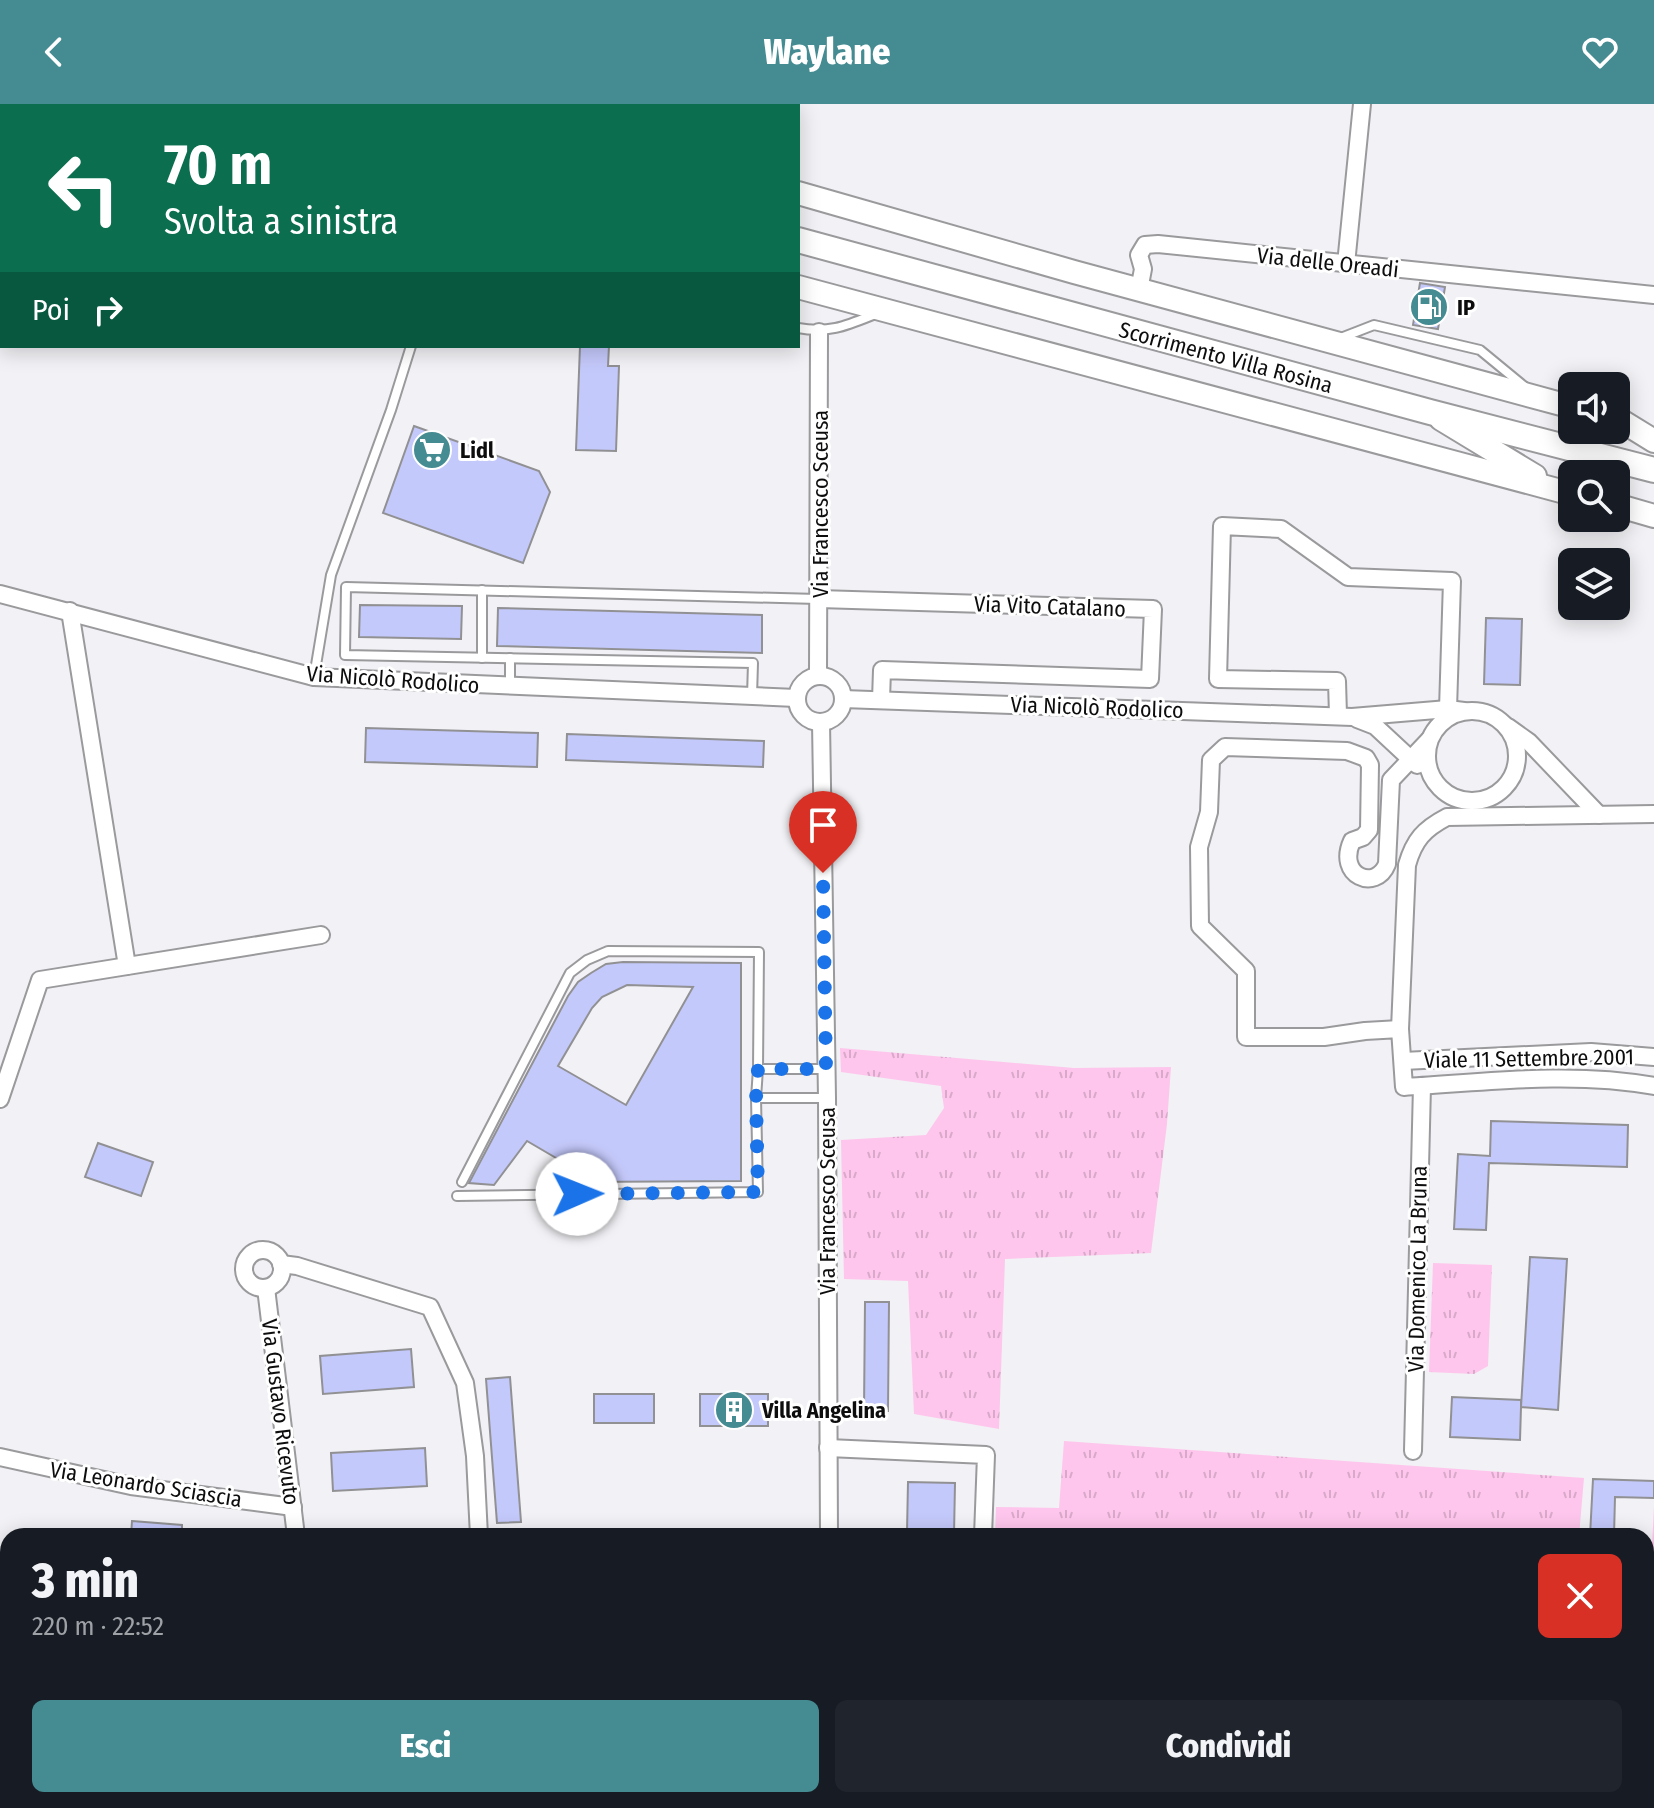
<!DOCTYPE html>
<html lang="it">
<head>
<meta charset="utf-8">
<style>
  body { margin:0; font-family:"Fira Sans Condensed",sans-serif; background:#20242c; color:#f1f3f6; height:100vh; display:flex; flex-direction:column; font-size:30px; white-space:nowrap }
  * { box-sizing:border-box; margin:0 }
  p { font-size:26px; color:#9ea1a6 }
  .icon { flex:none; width:44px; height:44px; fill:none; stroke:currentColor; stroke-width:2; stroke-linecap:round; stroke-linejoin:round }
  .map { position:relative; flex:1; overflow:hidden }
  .side { position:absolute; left:0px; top:1424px; width:1654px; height:280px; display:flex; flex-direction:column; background:#171b24; border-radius:24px 24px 0 0; box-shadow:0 4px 20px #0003 }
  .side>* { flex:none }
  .top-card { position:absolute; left:0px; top:0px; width:800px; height:244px; box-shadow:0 4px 20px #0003; background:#0b6e4f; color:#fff; overflow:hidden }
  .fabs { position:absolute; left:1558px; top:268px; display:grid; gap:16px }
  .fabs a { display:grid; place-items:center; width:72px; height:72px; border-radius:12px; background:#171b24; box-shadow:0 4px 20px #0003; font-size:40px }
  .pin { position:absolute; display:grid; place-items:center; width:68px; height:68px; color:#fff; margin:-82px -34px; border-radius:50% 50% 50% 0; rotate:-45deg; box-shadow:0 0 8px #0007 }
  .pin .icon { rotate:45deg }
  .me { position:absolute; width:88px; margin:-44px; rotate:89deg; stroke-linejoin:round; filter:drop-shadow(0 0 6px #0008) }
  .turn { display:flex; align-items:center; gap:28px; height:168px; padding:0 32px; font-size:36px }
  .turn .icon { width:104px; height:104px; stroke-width:2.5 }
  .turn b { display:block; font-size:56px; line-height:68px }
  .then { display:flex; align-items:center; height:76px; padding:0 32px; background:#0003; gap:16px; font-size:30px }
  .round { display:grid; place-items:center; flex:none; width:84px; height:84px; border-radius:12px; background:#20242c }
  .headline { display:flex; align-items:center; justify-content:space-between; height:136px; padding:0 32px }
  h1 { font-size:48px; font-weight:800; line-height:60px }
  .primary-button { display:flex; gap:16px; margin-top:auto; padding:16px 32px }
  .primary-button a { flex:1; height:92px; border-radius:12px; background:#448b92; color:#fff; font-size:32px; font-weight:800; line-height:92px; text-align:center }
  .primary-button a+a { background:#20242c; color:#f1f3f6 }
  header { display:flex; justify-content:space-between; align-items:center; height:104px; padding:0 32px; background:#448b92; color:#fff; font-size:36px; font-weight:800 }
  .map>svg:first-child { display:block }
  .grass { fill:url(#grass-tufts) }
  .garden { fill:#fec6ec }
  .building { fill:#c4c9fb; stroke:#919194; stroke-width:2; fill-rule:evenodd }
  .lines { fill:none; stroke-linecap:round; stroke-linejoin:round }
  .lane-casing { stroke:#9a999c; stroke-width:12 }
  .street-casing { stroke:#9a999c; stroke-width:20 }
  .secondary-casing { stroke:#9a999c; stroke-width:26 }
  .primary-casing { stroke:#9a999c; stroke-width:28 }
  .lane { stroke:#fff; stroke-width:8 }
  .street { stroke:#fff; stroke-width:16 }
  .secondary { stroke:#fff; stroke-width:22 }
  .primary { stroke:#fff; stroke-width:24 }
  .route { stroke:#1a73e8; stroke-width:14; stroke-dasharray:0 25.2 }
  .labels { text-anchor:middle; stroke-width:6; stroke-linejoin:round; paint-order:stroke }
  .street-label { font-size:22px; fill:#0d0d0e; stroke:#fff }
  .poi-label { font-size:22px; font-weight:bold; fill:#0d0d0e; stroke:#fff; text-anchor:start }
</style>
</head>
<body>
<header><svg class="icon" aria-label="back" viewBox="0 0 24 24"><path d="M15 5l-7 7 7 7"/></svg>Waylane<svg class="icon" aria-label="heart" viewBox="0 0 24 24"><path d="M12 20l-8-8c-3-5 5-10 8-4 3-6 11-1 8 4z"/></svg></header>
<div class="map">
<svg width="1654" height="1704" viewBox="0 0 1654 1704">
  <defs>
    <pattern id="grass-tufts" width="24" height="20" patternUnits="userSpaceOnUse" patternTransform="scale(2)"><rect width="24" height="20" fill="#fec6ec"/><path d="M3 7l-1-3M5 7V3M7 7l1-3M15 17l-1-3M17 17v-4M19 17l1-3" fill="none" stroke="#d8a9c9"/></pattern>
  </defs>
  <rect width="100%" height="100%" fill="#f2f1f5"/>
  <g class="grass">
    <path d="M840,944L1074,964L1171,963L1167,1020L1151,1149L1005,1155L999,1325L914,1310L908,1177L844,1175L841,1036L926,1031L944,1004L941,982L841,968Z"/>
    <path d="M1433,1159L1492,1161L1488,1262L1474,1270L1429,1268Z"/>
    <path d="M1064,1337L1584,1374L1579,1432H995L996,1403L1059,1404Z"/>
    <path d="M1654,1402V1704H1640V1696H1646V1564Z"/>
    <path d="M114,1696H288L287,1704H113Z"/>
    <path d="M1510,1696H1611L1609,1704H1509Z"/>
  </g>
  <path class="garden" d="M0,1602L8,1603V1696H114L113,1704H0Z"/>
  <g class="building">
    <path d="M1420,179L1445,183L1438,225L1413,221Z"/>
    <path d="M580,242H609L608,262H619L616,347L576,346Z"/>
    <path d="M414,322L539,367L550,388L523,459L383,409Z"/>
    <path d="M360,501L462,502L461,535L359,533Z"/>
    <path d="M498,504L762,511V549L497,542Z"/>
    <path d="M1486,514L1522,515L1520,581L1484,580Z"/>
    <path d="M366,624L538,629L537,663L365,658Z"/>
    <path d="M567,630L764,637L763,663L566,656Z"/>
    <path d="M623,858L741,859V1077L579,1078L585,1071L527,1037L494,1081L469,1079L568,892L578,878L591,869L606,860ZM627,881L693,883L626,1001L558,962L592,904L602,893Z"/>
    <path d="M1491,1017L1628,1021L1627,1063L1489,1059L1486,1126L1454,1125L1458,1050L1490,1052Z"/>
    <path d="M98,1039L153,1058L141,1092L85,1073Z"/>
    <path d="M1530,1153L1567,1155L1558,1306L1521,1303L1520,1336L1450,1333L1452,1293L1521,1296V1303Z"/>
    <path d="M865,1198H889L888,1307H864Z"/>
    <path d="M411,1245L414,1283L323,1290L320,1252Z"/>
    <path d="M510,1273L521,1418L497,1419L486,1275Z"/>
    <rect x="594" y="1290" width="60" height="29"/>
    <rect x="700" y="1290" width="68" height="32"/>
    <path d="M425,1344L427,1382L333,1387L331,1349Z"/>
    <path d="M1593,1375L1654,1377V1394L1615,1393L1614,1432H1590Z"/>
    <path d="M908,1378L955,1379L954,1430L907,1428Z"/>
    <path d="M132,1417L182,1421V1432H131Z"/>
  </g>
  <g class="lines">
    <g class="lane-casing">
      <g id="lane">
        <path d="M798,224C830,230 848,221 878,209"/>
        <path d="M1338,235L1374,221L1480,246L1525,283"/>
        <path d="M482,486V554"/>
        <path d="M314,573L331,471L391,306L411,242"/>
        <path d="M510,581V554"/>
        <path d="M752,592L753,559L345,551L346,483L818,495"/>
        <path d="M756,994H827"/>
        <path d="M462,1078L570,869L587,856L608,847L759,848L758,965H826"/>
        <path d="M457,1092L758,1088L756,994L758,965"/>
      </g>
    </g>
    <g class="street-casing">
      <g id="street">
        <path d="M1346,160L1362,0"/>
        <path d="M1139,186L1143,165L1139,151L1145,141L1158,140L1654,191"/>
        <path d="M0,490L314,573L796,594"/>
        <path d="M819,495L1153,505L1150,575L882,566L881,596"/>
        <path d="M70,507L127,862"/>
        <circle cx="820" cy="595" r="23"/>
        <path d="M818,572L819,228"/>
        <path d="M843,595L1352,613L1448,605L1464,607"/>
        <circle cx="1472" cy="652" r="45"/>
        <path d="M1338,611L1337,577L1218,575L1222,422L1281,425L1348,473L1452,477L1448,605"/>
        <path d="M1357,615L1375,622L1417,661"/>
        <path d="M821,618L827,994L829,1432"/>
        <path d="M1508,623L1529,638L1599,711"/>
        <path d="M1429,636L1391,676L1387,760C1376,788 1336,772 1352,737L1363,733L1369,726L1370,661L1366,654L1347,647L1225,643L1211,656L1209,708L1199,743L1200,822L1246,867V933H1324L1365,927L1400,925L1404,983C1486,978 1573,967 1654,982"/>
        <path d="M1400,925L1407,761C1414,736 1424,725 1447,713L1654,710"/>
        <path d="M1403,957L1591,948L1654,953"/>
        <path d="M0,995L40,876L321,831"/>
        <circle cx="263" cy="1165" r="19"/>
        <path d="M281,1160L297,1162L430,1203L465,1279L475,1352L479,1432"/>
        <path d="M266,1184L296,1432"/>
        <path d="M828,1344L986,1351L983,1432"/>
        <path d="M1413,1347L1422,982"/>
        <path d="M0,1353L131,1382L293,1403"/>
        <path d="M1284,1696L1305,1704"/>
        <path d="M300,1704V1696"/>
        <path d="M605,1704L606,1696"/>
        <path d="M777,1704L778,1696"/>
        <path d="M948,1704L949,1696"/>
        <path d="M1265,1704L1268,1696"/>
        <path d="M1433,1704L1436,1696"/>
      </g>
    </g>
    <g class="secondary-casing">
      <g id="secondary">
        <path d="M459,0L467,2"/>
        <path d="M798,89L1074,168L1572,303"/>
        <path d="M0,109L2,107"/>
        <path d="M798,183L1572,390"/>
        <path d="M1441,315L1535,372"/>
        <path d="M1620,316L1654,337"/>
        <path d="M1616,401L1654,412"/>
        <path d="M0,1546L8,1548"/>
        <path d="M965,1696L987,1704"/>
      </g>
    </g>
    <g class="primary-casing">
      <g id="primary">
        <path d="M278,0L286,2"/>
        <path d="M332,0L338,2"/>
        <path d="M99,2L101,0"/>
        <path d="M0,56L2,55"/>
        <path d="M798,136L1430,308L1654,366"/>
      </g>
    </g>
    <use href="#lane" class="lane"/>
    <use href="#street" class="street"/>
    <use href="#secondary" class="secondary"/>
    <use href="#primary" class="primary"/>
  </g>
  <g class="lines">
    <path class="route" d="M577,1090L758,1088L756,994L758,965H826L823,769"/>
  </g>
  <defs>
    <g id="fuel-disc" transform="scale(2)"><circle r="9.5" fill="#448b92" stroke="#fff"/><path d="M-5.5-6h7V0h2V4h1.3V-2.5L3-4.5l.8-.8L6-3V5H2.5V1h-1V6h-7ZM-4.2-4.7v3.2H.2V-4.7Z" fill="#fff"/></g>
    <g id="supermarket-disc" transform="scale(2)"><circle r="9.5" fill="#448b92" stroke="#fff"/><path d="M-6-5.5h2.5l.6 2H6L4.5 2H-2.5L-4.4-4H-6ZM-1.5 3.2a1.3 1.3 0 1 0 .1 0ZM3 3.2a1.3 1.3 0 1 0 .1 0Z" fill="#fff"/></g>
    <g id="building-disc" transform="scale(2)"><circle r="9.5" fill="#448b92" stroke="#fff"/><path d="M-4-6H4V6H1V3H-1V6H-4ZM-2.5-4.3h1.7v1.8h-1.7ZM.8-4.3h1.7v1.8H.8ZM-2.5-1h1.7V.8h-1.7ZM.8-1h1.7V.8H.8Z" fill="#fff"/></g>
  </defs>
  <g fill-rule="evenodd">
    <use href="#fuel-disc" x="1429" y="203"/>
    <use href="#supermarket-disc" x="432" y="346"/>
    <use href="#building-disc" x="734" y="1306"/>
  </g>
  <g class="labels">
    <g class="street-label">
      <text transform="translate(1328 158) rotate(6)" y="8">Via delle Oreadi</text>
      <text transform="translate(1226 253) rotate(15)" y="8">Scorrimento Villa Rosina</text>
      <text transform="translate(820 400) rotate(-90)" y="8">Via Francesco Sceusa</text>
      <text transform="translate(1050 502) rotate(2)" y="8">Via Vito Catalano</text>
      <text transform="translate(393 575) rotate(4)" y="8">Via Nicolò Rodolico</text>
      <text transform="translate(1097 603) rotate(2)" y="8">Via Nicolò Rodolico</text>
      <text transform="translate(1529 954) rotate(-1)" y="8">Viale 11 Settembre 2001</text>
      <text transform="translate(827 1097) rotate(-90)" y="8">Via Francesco Sceusa</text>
      <text transform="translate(1417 1165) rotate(-89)" y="8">Via Domenico La Bruna</text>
      <text transform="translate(281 1308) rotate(83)" y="8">Via Gustavo Ricevuto</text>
      <text transform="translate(146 1380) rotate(9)" y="8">Via Leonardo Sciascia</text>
    </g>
    <g class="poi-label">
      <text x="1457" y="211">IP</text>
      <text x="460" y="354">Lidl</text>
      <text x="762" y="1314">Villa Angelina</text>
    </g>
  </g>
</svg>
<div class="fabs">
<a><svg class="icon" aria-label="sound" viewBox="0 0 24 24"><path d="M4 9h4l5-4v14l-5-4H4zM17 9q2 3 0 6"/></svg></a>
<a><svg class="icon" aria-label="search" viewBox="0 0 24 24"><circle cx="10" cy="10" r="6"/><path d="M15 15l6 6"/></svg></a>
<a><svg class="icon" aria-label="layers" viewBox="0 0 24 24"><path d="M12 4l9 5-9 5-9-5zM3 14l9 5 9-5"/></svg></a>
</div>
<div class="pin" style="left:823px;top:769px;background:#d93025"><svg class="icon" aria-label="arrive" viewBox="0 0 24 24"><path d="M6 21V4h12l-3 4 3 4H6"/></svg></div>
<svg class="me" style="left:577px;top:1090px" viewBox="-20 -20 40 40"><circle r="19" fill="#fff"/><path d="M0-13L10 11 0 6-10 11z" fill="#1a73e8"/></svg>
<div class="top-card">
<div class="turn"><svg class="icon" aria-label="left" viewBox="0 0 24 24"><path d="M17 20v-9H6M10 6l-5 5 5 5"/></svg><div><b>70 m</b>Svolta a sinistra</div></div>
<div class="then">Poi<svg class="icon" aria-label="right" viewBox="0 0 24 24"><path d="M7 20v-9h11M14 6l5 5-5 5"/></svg></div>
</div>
<section class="side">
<div class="headline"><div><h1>3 min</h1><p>220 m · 22:52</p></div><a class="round" style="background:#d93025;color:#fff"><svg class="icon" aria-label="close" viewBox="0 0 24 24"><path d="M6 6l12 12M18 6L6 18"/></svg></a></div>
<div class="primary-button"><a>Esci</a><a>Condividi</a></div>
</section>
</div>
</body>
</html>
